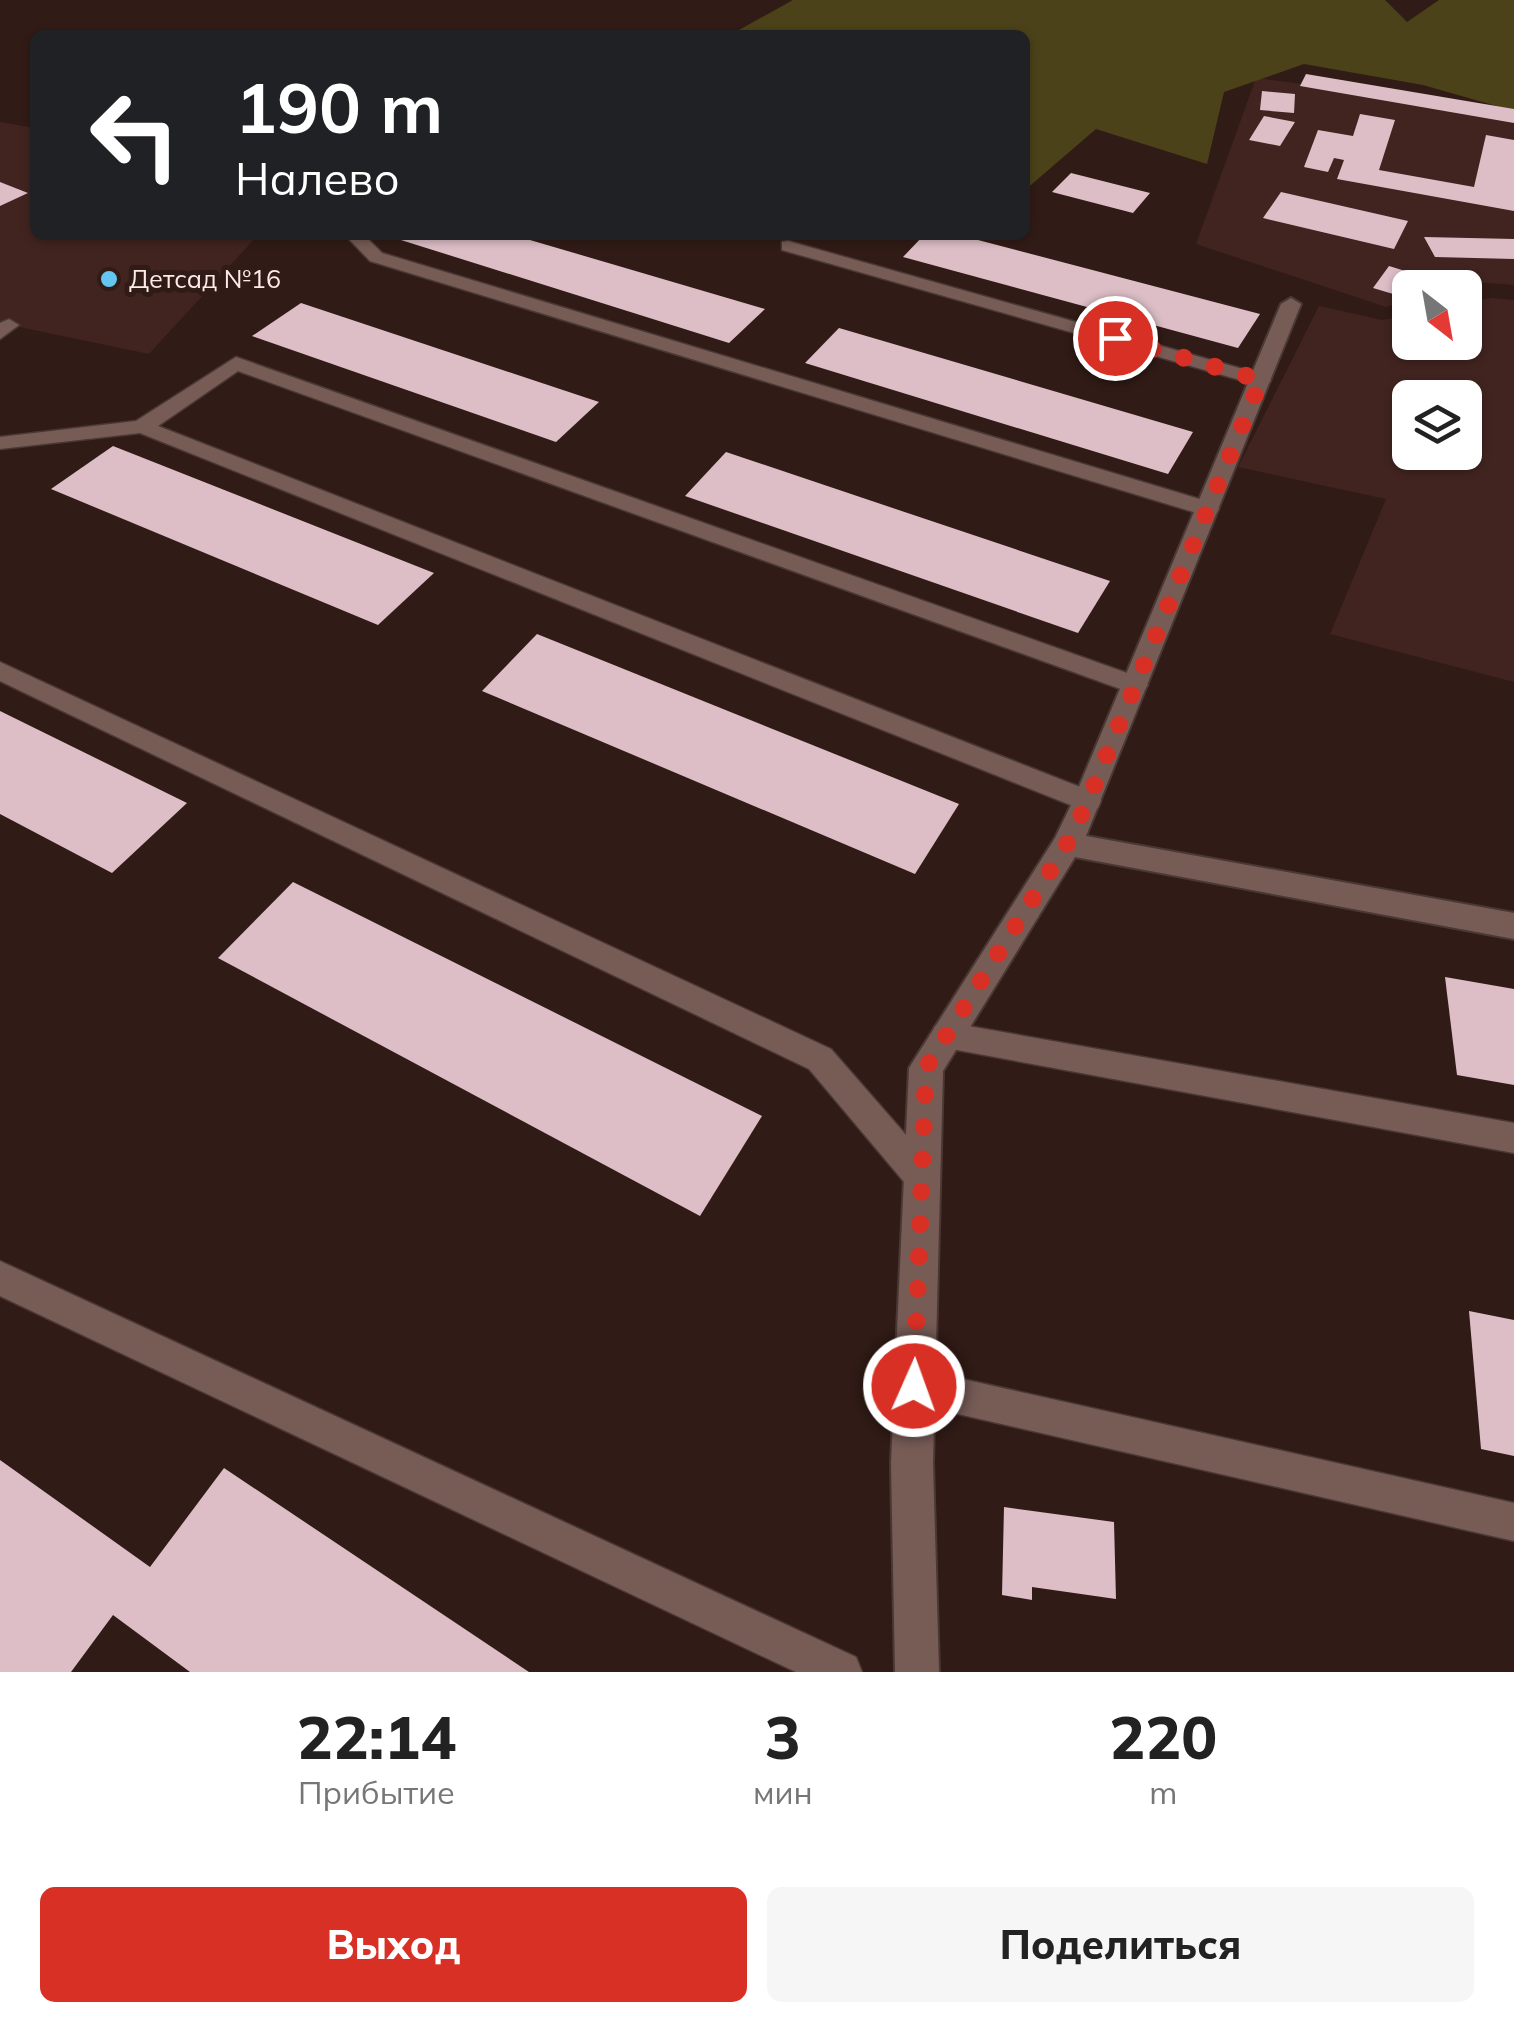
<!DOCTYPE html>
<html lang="ru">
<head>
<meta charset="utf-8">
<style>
  body { margin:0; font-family:Mulish,sans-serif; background:#f6f6f6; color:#222; height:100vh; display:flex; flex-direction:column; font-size:38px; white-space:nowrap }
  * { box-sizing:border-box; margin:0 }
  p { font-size:32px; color:#767676 }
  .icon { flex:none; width:55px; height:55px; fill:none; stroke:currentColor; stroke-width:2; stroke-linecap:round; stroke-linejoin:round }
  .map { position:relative; height:1672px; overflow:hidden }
  .sheet { display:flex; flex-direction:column; background:#fff; flex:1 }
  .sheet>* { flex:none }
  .banner { position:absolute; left:30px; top:30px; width:1000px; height:210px; border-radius:15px; box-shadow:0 2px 8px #0004; background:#202124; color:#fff; overflow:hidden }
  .needle { width:65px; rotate:149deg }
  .controls { position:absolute; left:1392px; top:270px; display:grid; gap:20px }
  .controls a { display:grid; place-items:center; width:90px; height:90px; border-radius:15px; background:#fff; box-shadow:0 2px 8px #0004; font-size:50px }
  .pin { position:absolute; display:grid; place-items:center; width:85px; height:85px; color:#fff; margin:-42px; border:5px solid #fff; border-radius:50%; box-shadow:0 2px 10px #0007 }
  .me { position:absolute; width:110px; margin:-55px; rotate:2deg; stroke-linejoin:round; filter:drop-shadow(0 0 8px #0008) }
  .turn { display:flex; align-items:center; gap:35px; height:210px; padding:0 40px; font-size:45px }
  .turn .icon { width:130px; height:130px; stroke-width:2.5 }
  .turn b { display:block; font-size:70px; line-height:85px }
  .eta { display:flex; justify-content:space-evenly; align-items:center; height:170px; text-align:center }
  .eta b { font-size:60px; font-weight:800; line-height:70px }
  .action { display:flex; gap:20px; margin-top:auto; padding:20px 40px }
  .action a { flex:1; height:115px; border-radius:15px; background:#d93025; color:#fff; font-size:40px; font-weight:800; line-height:115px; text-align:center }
  .action a+a { background:#f6f6f6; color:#222 }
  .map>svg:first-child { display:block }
  .built { fill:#41241f; fill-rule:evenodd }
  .green { fill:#4b4219 }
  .building { fill:#ddbec7 }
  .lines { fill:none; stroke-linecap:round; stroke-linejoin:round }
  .lane-casing { stroke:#4a3835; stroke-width:3 }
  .street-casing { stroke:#4a3835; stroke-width:4 }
  .lane { fill:#775c56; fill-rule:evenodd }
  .street { fill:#775c56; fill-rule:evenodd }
  .route { stroke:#d93025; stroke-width:18; stroke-dasharray:0 32.4 }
  .poi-dot { fill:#64c5ee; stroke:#311b16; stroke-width:4 }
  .labels { text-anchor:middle; stroke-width:10; stroke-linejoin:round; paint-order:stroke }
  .far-poi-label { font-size:25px; fill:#fcebe8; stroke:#311b16; text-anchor:start }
</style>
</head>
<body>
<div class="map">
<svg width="1514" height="1672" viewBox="0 0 1514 1672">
  <rect width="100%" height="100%" fill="#311b16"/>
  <g class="built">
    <path d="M1256,78L1514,112V285L1476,282L1457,287L1410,288V301L1386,307L1196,244Z"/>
    <path d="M0,122L35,128V235H258L149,354L0,323Z"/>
    <path d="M1490,298L1514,300V682L1330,634L1386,499L1238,467L1319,306L1382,320L1410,315V342H1465V303ZM1410,398H1465V452H1410Z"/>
  </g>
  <path class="green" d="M793,0H1385L1407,22L1439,0H1514V111L1423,85L1304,64L1224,92L1207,164L1096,129L1025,190V35H730Z"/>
  <g class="building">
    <path d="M1306,74L1514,109V123L1300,86Z"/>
    <path d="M1262,91L1295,94L1294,113L1260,110Z"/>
    <path d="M1360,114L1395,120L1379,170L1474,187L1486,135L1514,140V211L1337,179L1344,160L1334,158L1328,172L1304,167L1318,130L1353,136Z"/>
    <path d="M1264,116L1295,122L1280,146L1249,140Z"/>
    <path d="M1071,173L1150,193L1133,213L1052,192Z"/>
    <path d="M0,182L28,193L0,206Z"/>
    <path d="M1281,192L1408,221L1394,249L1263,218Z"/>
    <path d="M385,235H513L765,309L729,343Z"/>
    <path d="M924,235H959L1260,314L1238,348L903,257Z"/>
    <path d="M1424,237L1514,239V259L1435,257Z"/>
    <path d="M1389,266L1428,278L1421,288H1410V299L1373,288Z"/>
    <path d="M301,303L599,402L556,442L252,336Z"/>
    <path d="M839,328L1193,432L1168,474L805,363Z"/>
    <path d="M113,446L434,573L378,625L51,489Z"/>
    <path d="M726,452L1110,581L1078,633L685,496Z"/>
    <path d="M537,634L959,804L915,874L482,691Z"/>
    <path d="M0,711L187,803L112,873L0,814Z"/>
    <path d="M293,882L762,1116L700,1216L218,958Z"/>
    <path d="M1445,977L1514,989V1085L1457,1075Z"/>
    <path d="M1469,1311L1514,1320V1456L1481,1449Z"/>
    <path d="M0,1460L150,1567L224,1468L529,1672H190L113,1615L71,1672H0Z"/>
    <path d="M1004,1507L1114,1522L1116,1599L1032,1587V1600L1002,1595Z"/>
  </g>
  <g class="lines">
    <g class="lane-casing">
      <g id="lane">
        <path d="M345,235H364L382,253L1216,504L1219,509L1216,514H1200L370,261Z"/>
        <path d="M788,241L1268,376L1271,380L1268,384H1254L782,250V242Z"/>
        <path d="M9,319L19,325L0,339V323Z"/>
        <path d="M236,357L1144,679L1148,685L1144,691H1126L238,371L158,426L1098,794L1101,801L1098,808L1088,811L1078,808L140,433L0,449V437L136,421Z"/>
        <path d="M0,662L831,1049L934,1167L939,1178L934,1189L922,1193L910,1189L809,1069L0,681Z"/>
        <path d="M946,1022L1514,1123V1153L946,1048L935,1044L931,1035L935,1026Z"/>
        <path d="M0,1261L856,1657L862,1672H796L0,1296Z"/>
        <path d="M914,1368L1514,1503V1541L914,1404L901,1399L896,1386L901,1373Z"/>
      </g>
    </g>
    <g class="street-casing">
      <path id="street" d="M1291,298L1301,304L1086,836L1514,913V939L1075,857L943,1071L933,1463L939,1672H895L891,1463L909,1068L1055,838L1073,801L1281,304Z"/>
    </g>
    <use href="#lane" class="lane"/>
    <use href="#street" class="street"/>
  </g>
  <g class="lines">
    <path class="route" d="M914,1386L926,1068L1067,844L1088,801L1261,380L1115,338"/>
  </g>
  <circle class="poi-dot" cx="109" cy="279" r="10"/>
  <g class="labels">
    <g class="far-poi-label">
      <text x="129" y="288">Детсад №16</text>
    </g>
  </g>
</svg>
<div class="controls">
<a><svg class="needle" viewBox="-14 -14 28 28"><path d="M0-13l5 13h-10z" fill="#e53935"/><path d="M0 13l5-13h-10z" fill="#767676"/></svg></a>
<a><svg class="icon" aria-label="layers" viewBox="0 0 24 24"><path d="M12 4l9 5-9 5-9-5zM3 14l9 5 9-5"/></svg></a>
</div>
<div class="pin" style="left:1115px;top:338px;background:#d93025"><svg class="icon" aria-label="arrive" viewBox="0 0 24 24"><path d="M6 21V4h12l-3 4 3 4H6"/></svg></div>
<svg class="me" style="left:914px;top:1386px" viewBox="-20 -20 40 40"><circle r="17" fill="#d93025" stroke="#fff" stroke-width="3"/><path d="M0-11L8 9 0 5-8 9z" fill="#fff"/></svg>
<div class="banner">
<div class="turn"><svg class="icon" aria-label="left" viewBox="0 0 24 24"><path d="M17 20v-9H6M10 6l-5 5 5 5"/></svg><div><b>190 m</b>Налево</div></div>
</div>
</div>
<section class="sheet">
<div class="eta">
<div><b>22:14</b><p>Прибытие</p></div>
<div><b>3</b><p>мин</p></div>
<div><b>220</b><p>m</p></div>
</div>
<div class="action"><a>Выход</a><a>Поделиться</a></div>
</section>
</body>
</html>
